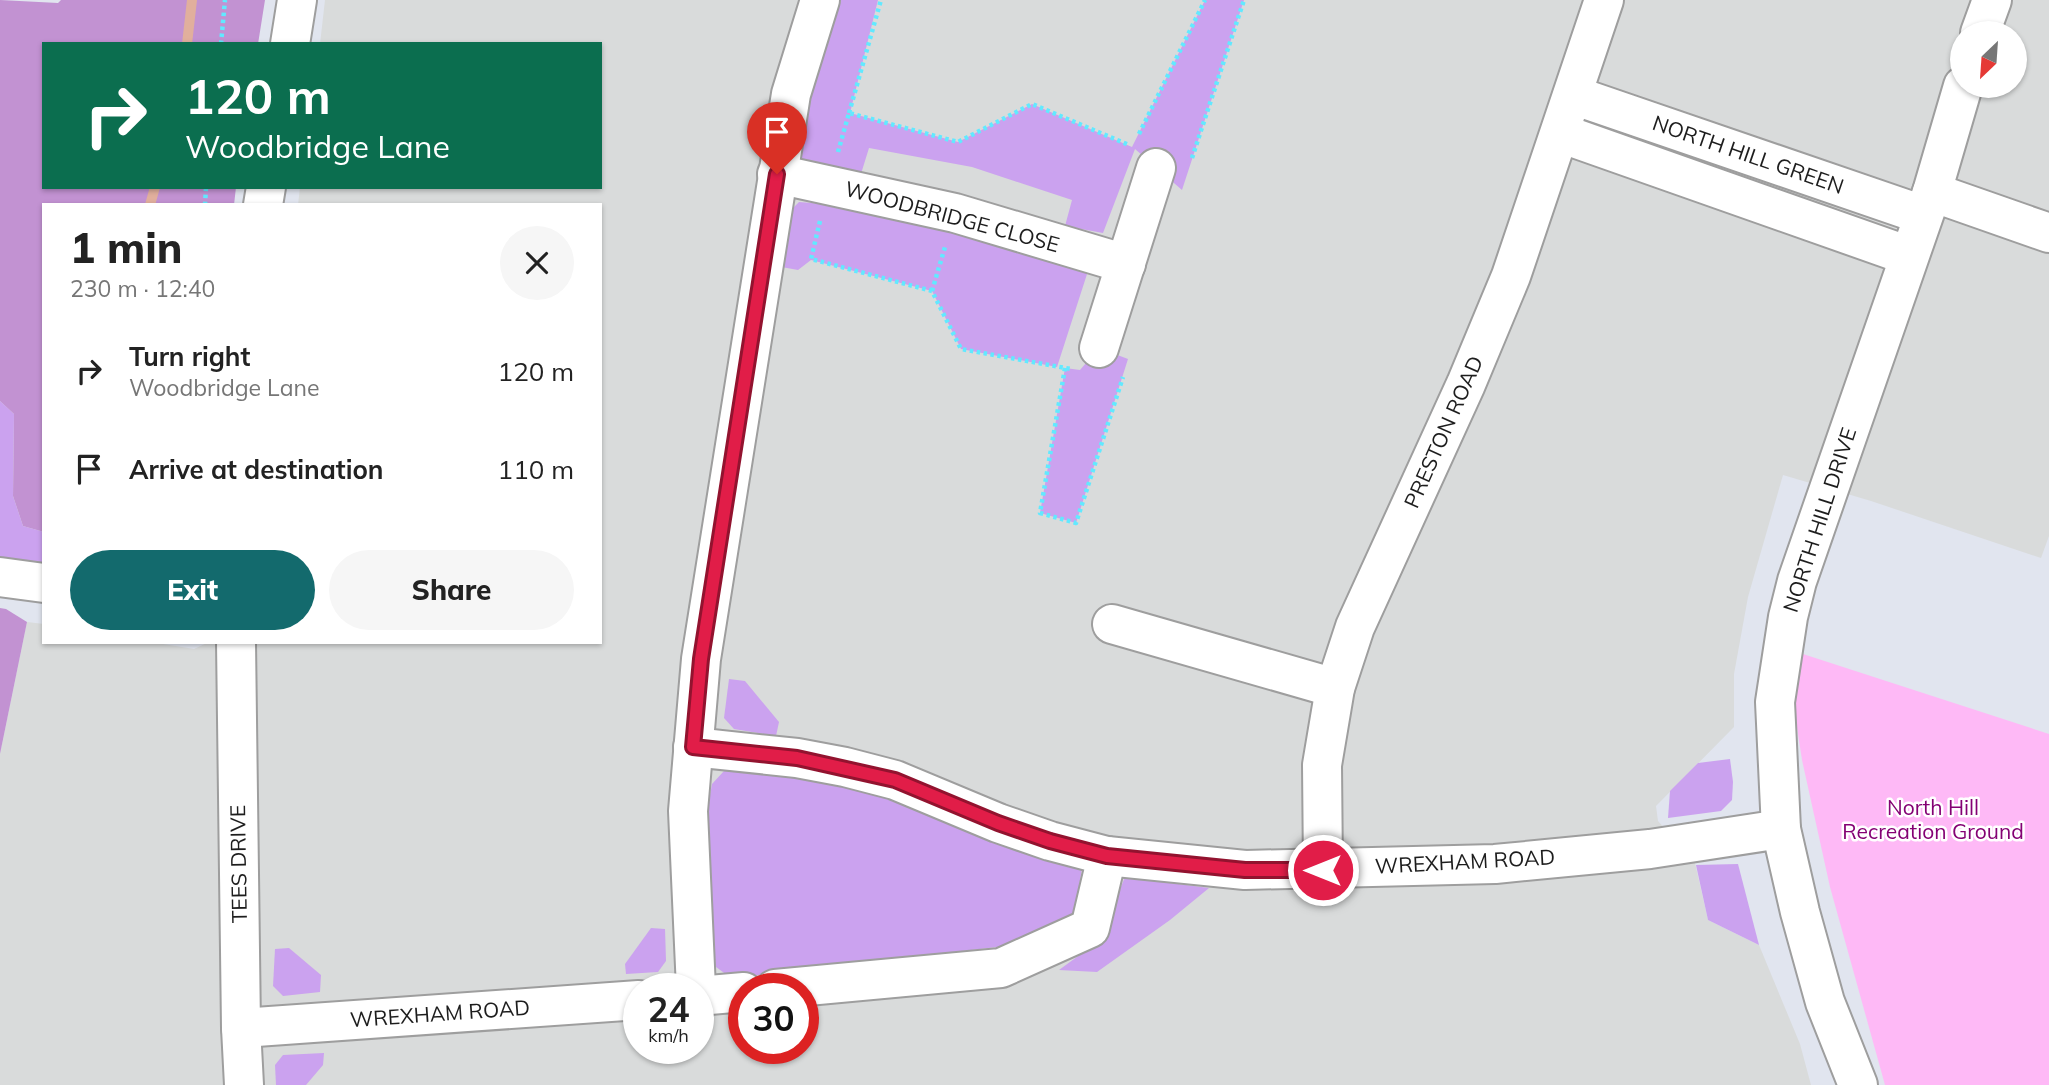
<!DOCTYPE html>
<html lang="en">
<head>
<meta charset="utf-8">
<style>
  body { margin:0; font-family:Mulish,sans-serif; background:#f6f6f6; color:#222; height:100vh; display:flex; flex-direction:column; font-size:26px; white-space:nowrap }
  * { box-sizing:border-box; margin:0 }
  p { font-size:23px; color:#767676 }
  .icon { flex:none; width:38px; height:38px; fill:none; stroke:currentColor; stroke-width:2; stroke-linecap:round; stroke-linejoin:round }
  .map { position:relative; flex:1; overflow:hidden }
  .sheet { position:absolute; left:42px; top:203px; width:560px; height:441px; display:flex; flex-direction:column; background:#fff; border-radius:0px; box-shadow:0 2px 5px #0004 }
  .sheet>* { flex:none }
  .guide { position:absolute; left:42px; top:42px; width:560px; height:147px; border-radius:0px; box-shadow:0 2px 5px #0004; background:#0b6e4f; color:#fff; overflow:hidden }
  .needle { width:46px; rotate:205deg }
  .fabs { position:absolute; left:1950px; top:21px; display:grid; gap:14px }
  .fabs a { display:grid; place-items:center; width:77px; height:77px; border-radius:50%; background:#fff; box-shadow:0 2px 5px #0004; font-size:35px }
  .speed { position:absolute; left:623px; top:973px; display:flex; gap:14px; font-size:35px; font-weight:700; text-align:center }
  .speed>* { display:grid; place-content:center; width:91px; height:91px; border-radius:50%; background:#fff; box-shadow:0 2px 5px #0004; line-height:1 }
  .speed small { font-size:18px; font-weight:400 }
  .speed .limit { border:10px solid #d22; background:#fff; color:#111 }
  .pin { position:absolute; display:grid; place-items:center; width:60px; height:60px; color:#fff; margin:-72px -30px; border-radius:50% 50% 50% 0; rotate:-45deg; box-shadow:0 0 7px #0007 }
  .pin .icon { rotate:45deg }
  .me { position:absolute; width:77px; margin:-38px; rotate:270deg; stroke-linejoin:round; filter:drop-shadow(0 0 5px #0008) }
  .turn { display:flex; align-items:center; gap:24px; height:147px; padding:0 28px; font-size:32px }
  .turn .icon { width:91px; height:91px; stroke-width:2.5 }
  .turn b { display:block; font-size:49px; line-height:60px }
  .round { display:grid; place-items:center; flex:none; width:74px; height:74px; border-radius:37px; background:#f6f6f6 }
  .head { display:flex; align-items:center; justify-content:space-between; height:119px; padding:0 28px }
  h1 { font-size:42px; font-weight:800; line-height:52px }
  .cta { display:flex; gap:14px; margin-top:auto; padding:14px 28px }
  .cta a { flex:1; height:80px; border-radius:42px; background:#136a6d; color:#fff; font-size:28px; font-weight:800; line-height:80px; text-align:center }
  .cta a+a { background:#f6f6f6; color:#222 }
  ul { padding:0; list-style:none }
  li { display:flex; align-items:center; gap:21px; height:98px; padding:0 28px }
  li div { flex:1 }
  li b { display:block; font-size:26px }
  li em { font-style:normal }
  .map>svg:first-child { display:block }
  .residential { fill:#d9dbdb; fill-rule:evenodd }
  .grass { fill:#cba2ef }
  .forest { fill:#c292d2 }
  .park { fill:#feb9f6 }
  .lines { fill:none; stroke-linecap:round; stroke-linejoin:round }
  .stream { stroke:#e1af9d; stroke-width:10 }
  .minor-casing { stroke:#9e9e9e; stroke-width:42 }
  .path { stroke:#62e9ff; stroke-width:4.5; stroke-dasharray:3.5 3.5; stroke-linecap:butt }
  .minor { stroke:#fff; stroke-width:38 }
  .route-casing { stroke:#92132f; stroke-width:18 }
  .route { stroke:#e11d48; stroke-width:12 }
  .labels { text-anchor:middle; stroke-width:5; stroke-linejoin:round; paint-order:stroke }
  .street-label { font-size:21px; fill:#1d1d1d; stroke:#fff }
  .park-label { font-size:21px; fill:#840174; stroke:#fff }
</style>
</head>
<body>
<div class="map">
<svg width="2049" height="1085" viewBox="0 0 2049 1085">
  <rect width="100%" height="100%" fill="#e1e5ef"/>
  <path class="residential" d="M325,0H2049V536L2041,558L1871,501L1783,475L1748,597L1734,674V727L1656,806L1658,821L1695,863L1708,920L1759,945L1800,1044L1811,1085H0V754L27,622L44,624V642H151L194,649L209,642H600V205H298L300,187H600V44H320ZM1962,33H2014V86H1962ZM639,989H698V1048H639ZM744,989H803V1048H744Z"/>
  <g class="grass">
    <path d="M841,0H878L850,113L958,142L1032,104L1132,147L1205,0H1244L1182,190L1135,149L1103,233L1065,226L1072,200L972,167L869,148L860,177L800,162L794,133Z"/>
    <path d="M799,202L824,204L951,226L1088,271L1057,367L961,349L932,291L811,260L798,270L776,266L784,217Z"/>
    <path d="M1099,348L1128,359L1076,523L1040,513L1065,368L1080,370Z"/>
    <path d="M0,401L14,414L13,496L23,526L44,532V569L0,564Z"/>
    <path d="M729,679L745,681L779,722L776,736L734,729L724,718Z"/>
    <path d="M1730,759L1733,782L1732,800L1721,811L1668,818L1670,791L1698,763Z"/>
    <path d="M744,767L868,788L1082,868L1074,918L1014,945L731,978L716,967L710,953L704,827L712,784L724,771Z"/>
    <path d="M1738,864L1759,945L1708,920L1696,865Z"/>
    <path d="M1125,877L1209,888L1170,920L1097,972L1059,970L1096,943L1107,921Z"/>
    <path d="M651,928L665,929L666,961L658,972L626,974L625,964Z"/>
    <path d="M289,948L321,975L320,992L283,996L273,986L275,949Z"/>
    <path d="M324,1053L323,1065L306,1085H276L275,1065L283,1055Z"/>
  </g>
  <g class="forest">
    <path d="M0,0L58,3L61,0H265L258,44H44V187H236L234,205H44V532L23,526L13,496L14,414L0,401Z"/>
    <path d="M0,608L6,609L27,622L0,754Z"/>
  </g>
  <path class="park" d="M1803,654L2049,734V1085H1885L1830,887L1802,760L1794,708Z"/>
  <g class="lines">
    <g class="stream">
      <path d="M187,44L192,0"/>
      <path d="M150,205L155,187"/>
    </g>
    <g class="minor-casing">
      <g id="minor">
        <path d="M1980,33L1992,0"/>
        <path d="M290,44L297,0"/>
        <path d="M1573,95L1923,215"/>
        <path d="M1560,133L1909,256"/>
        <path d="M777,174L955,213L1126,264"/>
        <path d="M1932,192L2049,233"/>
        <path d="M263,205L266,187"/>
        <path d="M1099,348L1156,168"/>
        <path d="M0,577L44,583"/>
        <path d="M1112,624L1335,688"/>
        <path d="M236,642L241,1028L244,1085"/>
        <path d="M693,747L797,758L845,767L895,780L998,823L1050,841L1107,856L1245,870L1495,864L1650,849L1781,829"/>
        <path d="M1323,870L1322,765L1335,688L1355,627L1466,384L1511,276L1604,0"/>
        <path d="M696,989L688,811L701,659L791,94L820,0"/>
        <path d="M775,989L1001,968L1090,928L1107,856"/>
        <path d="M698,996L744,992"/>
        <path d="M241,1028L639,1000"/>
        <path d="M1858,1085L1825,1002L1800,912L1781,829L1775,702L1788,617L1797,581L1932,192L1963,86"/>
      </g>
    </g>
    <g class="path">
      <path d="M221,44L225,0"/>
      <path d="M849,113L881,0"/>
      <path d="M1139,134L1205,0"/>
      <path d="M838,152L849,113L958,142L1032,104L1129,145"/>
      <path d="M1192,158L1244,0"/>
      <path d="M205,205L206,187"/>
      <path d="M820,221L811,259L932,291L961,349L1071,369"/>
      <path d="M932,291L945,247"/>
      <path d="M1065,368L1040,513L1076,523L1123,377"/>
    </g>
    <use href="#minor" class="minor"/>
  </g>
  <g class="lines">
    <g class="route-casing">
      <path id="route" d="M777,174L701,659L693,747L797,758L895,780L998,823L1050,841L1107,856L1245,870H1323"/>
    </g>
    <use href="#route" class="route"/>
  </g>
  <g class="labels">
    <g class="street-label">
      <text transform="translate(1748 155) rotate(19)" y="7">NORTH HILL GREEN</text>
      <text transform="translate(952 217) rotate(15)" y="7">WOODBRIDGE CLOSE</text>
      <text transform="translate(1444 432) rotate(-66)" y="7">PRESTON ROAD</text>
      <text transform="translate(1820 520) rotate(-72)" y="7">NORTH HILL DRIVE</text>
      <text transform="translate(1465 862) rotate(-3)" y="7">WREXHAM ROAD</text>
      <text transform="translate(239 864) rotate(-91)" y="7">TEES DRIVE</text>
      <text transform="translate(440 1014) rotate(-4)" y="7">WREXHAM ROAD</text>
    </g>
    <g class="park-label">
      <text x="1933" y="815">North Hill<tspan x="1933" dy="24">Recreation Ground</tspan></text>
    </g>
  </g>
</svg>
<div class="fabs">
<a><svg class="needle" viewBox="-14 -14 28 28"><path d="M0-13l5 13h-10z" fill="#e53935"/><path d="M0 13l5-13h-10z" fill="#767676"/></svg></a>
</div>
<div class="speed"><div>24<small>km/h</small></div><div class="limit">30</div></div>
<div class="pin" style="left:777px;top:174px;background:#d93025"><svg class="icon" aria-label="arrive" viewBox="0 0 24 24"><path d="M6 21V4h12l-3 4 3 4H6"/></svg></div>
<svg class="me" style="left:1323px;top:870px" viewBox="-20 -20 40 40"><circle r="17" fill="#e11d48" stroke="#fff" stroke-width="3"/><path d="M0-11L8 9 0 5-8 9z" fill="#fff"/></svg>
<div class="guide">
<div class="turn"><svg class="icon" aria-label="right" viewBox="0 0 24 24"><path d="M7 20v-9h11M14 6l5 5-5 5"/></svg><div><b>120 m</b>Woodbridge Lane</div></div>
</div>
<section class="sheet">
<div class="head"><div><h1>1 min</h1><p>230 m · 12:40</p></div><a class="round"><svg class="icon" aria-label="close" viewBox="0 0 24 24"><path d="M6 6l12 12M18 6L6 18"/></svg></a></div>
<ul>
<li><svg class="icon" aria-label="right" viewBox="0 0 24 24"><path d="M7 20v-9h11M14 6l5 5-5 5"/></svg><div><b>Turn right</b><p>Woodbridge Lane</p></div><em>120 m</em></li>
<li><svg class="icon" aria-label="arrive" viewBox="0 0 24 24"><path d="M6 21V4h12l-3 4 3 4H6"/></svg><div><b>Arrive at destination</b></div><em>110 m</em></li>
</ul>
<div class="cta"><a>Exit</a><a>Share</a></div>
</section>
</div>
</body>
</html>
